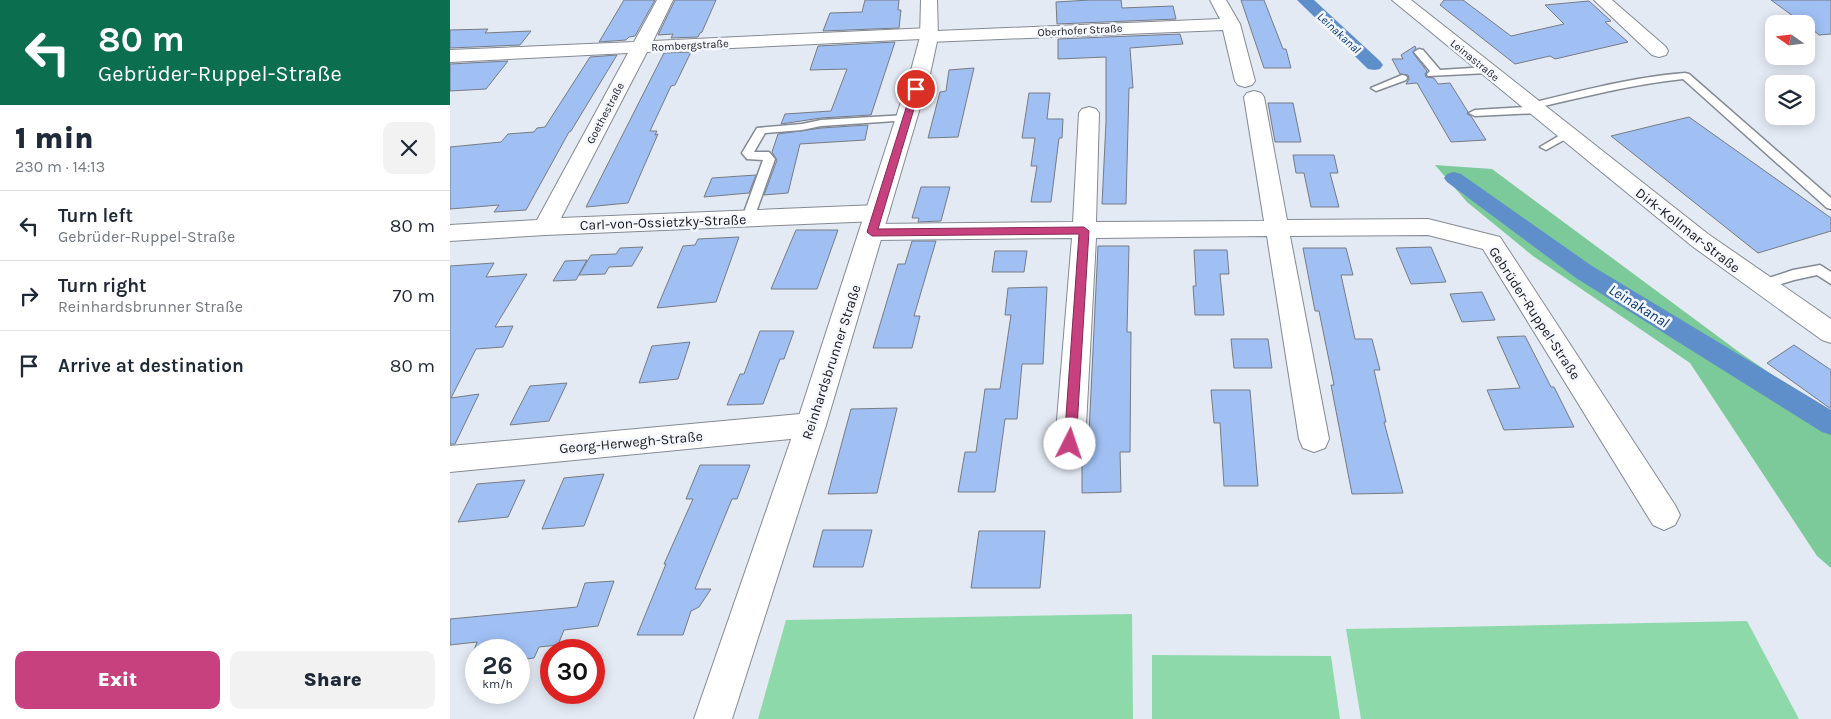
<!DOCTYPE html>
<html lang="en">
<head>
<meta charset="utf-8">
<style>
  body { margin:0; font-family:Karla,sans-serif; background:#f2f2f3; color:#1f2937; height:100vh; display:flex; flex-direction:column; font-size:19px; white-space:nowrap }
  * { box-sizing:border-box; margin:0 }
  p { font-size:16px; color:#747a83 }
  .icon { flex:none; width:28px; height:28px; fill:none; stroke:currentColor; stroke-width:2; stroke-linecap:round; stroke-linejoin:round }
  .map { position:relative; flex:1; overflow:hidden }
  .details { display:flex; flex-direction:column; background:#fff; width:450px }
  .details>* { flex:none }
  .hud { background:#0b6e4f; color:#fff; overflow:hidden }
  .needle { width:32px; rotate:284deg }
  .controls { position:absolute; left:1315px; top:15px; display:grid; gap:10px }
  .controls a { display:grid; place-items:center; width:50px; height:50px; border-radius:10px; background:#fff; box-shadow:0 2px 12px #0003; font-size:25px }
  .speed { position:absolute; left:15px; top:639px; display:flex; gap:10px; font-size:25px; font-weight:700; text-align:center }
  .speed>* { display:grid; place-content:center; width:65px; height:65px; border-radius:50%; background:#fff; box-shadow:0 2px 12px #0003; line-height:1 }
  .speed small { font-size:12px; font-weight:400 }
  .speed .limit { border:8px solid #d22; background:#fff; color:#111 }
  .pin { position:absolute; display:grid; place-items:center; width:42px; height:42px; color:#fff; margin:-21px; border:2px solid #fff; border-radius:50%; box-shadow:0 1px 5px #0007 }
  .me { position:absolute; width:55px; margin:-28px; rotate:4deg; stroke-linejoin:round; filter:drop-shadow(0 0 4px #0008) }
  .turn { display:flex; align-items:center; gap:18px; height:105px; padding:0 15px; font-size:22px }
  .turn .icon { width:65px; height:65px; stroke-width:2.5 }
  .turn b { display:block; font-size:35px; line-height:42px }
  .round { display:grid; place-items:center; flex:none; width:52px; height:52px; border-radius:10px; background:#f2f2f3 }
  .headline { display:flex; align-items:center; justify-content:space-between; height:85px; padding:0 15px }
  h1 { font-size:30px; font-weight:800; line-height:38px }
  .action { display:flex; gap:10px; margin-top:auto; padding:10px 15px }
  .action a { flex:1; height:58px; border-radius:10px; background:#c8417f; color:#fff; font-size:20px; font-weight:800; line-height:58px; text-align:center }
  .action a+a { background:#f2f2f3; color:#1f2937 }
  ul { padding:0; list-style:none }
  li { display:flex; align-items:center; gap:15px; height:70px; padding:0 15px; border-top:1px solid #e0e1e3 }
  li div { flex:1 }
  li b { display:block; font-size:19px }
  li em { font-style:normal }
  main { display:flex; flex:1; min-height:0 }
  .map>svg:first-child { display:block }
  .green { fill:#8ed9aa }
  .forest { fill:#7cc999 }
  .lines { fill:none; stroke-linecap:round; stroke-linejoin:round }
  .canal { fill:#5f8fca; fill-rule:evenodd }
  .building { fill:#a0c0f4; stroke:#767b84 }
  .service-casing { stroke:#848a93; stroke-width:3 }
  .minor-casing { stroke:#848a93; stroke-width:2 }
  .tertiary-casing { stroke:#848a93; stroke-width:2 }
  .service { fill:#fff; fill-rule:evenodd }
  .minor { fill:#fff; fill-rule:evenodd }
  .tertiary { fill:#fff; fill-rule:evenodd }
  .route { fill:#c8417f; stroke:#822a53 }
  .labels { text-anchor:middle; stroke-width:5; stroke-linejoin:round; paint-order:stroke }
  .far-street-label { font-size:11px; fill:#17191c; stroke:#f4f7fd }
  .far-water-label { font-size:12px; font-style:italic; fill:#03386e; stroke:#f4f7fd }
  .street-label { font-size:14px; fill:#17191c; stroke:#f4f7fd }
  .water-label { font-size:15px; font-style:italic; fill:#03386e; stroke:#f4f7fd }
</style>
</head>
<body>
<main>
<section class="details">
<div class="hud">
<div class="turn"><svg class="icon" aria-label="left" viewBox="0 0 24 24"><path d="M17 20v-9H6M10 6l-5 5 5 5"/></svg><div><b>80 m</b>Gebrüder-Ruppel-Straße</div></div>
</div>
<div class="headline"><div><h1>1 min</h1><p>230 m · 14:13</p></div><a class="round"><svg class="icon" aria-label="close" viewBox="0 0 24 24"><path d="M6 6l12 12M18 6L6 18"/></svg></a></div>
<ul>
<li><svg class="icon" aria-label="left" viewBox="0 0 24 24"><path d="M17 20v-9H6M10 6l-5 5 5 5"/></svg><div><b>Turn left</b><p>Gebrüder-Ruppel-Straße</p></div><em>80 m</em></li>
<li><svg class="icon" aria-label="right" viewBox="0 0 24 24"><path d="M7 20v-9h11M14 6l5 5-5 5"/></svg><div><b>Turn right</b><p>Reinhardsbrunner Straße</p></div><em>70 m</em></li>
<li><svg class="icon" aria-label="arrive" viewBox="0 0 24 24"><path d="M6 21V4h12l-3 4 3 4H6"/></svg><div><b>Arrive at destination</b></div><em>80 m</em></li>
</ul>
<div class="action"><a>Exit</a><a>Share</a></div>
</section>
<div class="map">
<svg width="1381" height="719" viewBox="0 0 1381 719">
  <rect width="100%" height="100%" fill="#e4eaf4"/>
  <g class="green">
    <path d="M682,614L683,719H308L336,620Z"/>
    <path d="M1297,621L1349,719H911L896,629Z"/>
    <path d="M702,655L881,656L890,719H702Z"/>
  </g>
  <path class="forest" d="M985,165L1042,169L1289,352L1381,415V568L1367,556L1240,363L1083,256L1017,202Z"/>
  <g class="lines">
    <g class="canal">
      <path d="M847,0H864L930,61L933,65L930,69L924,70L918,69Z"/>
      <path d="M1004,172L1011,174L1142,266L1381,410V435L1372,432L1126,278L997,182L994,178L997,174Z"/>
    </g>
  </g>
  <g class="building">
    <path d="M174,0H205L185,36L179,37L176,40L149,42Z"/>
    <path d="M225,0H266L252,32L250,33L248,37L221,38L223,34L208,35Z"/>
    <path d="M415,0H449L448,10H451L449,28L373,31L380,13L412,12Z"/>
    <path d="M640,0H671L672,8L723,6L726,19L607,24L606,2Z"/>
    <path d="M791,0H814L833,49H836L841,68H814Z"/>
    <path d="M994,0H1013L1061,36L1114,24L1095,5L1139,1L1161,21L1155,22L1178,42L1105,59L1100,56L1065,64L990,5Z"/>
    <path d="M1321,0H1381V34L1369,35L1356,24H1354Z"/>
    <path d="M38,29L35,33L81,31L70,45L0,48V30Z"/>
    <path d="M730,34L733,44L680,48L683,88H679L676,204H652L656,122V57L608,59V39Z"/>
    <path d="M445,42L421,115L371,118L331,124L335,114L381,111L397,69L360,70L368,46Z"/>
    <path d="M965,46L966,48L963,53L977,71L975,74L976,77L984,78L988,84L1000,83L1018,112L1017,114L1021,116L1036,140L1001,142L967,83L956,84L959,79L958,75L950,74L942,59H953L951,55Z"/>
    <path d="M241,52L225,85L221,86L200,131H207L205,135L208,134L178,203L136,207L214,53Z"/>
    <path d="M167,55L121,131L119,132L76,210L44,212L49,205L0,209V147L51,142L58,134L84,132L87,128L95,127L140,57Z"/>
    <path d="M58,61L36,89L0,91V64Z"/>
    <path d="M524,68L508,137L478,138L490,92L496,91L499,70Z"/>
    <path d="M579,93H600L597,119H613L612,138H609L601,202H581L587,166H581L585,138H572Z"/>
    <path d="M818,103H843L851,142H825Z"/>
    <path d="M1239,117L1381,218V231L1308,253L1161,136Z"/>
    <path d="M418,125L415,140L350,144L338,193L314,195L327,160L322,152L328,134L371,128Z"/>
    <path d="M843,155H884L888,173H880L889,207H861L854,173H846Z"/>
    <path d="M306,175L299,193L254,197L262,178Z"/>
    <path d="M471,187H500L491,221L468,222L469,218H462Z"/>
    <path d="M346,230H388L367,289H321Z"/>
    <path d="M289,237L266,302L207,308L233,246L245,245L248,239Z"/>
    <path d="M462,241H486L464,316H470L462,348H423L448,264H455Z"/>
    <path d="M648,246H679L677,332H681L680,452H670L671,492L632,493V454H638Z"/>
    <path d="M193,247L182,266L159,267L155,274L129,275L141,255L166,254L170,248Z"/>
    <path d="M981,247L996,282L961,284L946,248Z"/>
    <path d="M853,248H896L903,275H891L905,339H922L930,370H924L936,422H934L953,493L902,494L881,385H884L869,311H865Z"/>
    <path d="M744,250H777L779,274H770L774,315H745L743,286H746Z"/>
    <path d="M545,251H577L574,272H542Z"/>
    <path d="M137,260L126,280L103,281L115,261Z"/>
    <path d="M44,263L36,277L77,274L45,327L63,326L53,347L26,349L1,398L29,394L5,444H0V266Z"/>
    <path d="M597,287L593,364H572L567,419H555L545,492H508L515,452H526L535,389H550L561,315H555L558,288Z"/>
    <path d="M1032,292L1045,320L1012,322L1000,294Z"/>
    <path d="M310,331H344L334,359H330L313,404L277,405L290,374H294Z"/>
    <path d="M1075,336L1101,387H1104L1124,427L1054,430L1037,390L1070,388L1047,337Z"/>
    <path d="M781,339H818L822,368H784Z"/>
    <path d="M240,342L228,379L189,383L202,346Z"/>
    <path d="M1344,345L1381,370V409L1317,363Z"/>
    <path d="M117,383L99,421L60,425L80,386Z"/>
    <path d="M761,390H800L808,486H774L770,423H764Z"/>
    <path d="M447,408L427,493L378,494L401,409Z"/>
    <path d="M250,465H300L287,499H282L245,589H261L249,607L241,611L233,635H187L216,564H214L243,499H236Z"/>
    <path d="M154,474L134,526L92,529L114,478Z"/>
    <path d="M75,480L58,517L8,522L27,484Z"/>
    <path d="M373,530H422L413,567H363Z"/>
    <path d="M529,531H595L590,588H521Z"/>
    <path d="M164,581L148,626L114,630L108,645L89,647L84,658L69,660V650H24L27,642L0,645V619L127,607L135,583Z"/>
  </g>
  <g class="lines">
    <g class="service-casing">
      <g id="service">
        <path d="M969,49L973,50L990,70L1038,67L1043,70L1038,73L978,76L977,74L980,71L964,52Z"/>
        <path d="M1235,73L1239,74L1381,198V209L1377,208L1233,79C1184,84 1137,96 1090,107L1093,110L1087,113L1025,116L1019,113L1025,110L1077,107L1078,104C1130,91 1182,77 1235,73Z"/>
        <path d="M952,75L956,76L957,78L956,80L926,91L921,88Z"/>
        <path d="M456,115L462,118L460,120L371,126L352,130L315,133L304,152H319L325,159L304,218L303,221H293L292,218L313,160L297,159L292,153L307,128L352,124L371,120Z"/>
        <path d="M1117,131L1121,132L1123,134L1121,136L1096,150L1090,147Z"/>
        <path d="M1370,265L1381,272V284L1367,275L1344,280L1312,290L1307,288L1305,285L1307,282L1343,270Z"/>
      </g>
    </g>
    <g class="minor-casing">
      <g id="minor">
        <path d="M207,0H223L203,41L479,28L487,31L770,19L760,0H776L790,24L805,81L802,85L795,87L788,85L785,81L773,30L479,42L471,39L197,52L111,218L427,205L435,208L439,213L435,218L427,221L95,235L0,241V225L87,220L178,53L0,62V50L184,42Z"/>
        <path d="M1144,0H1162L1216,47L1218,51L1216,55L1209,57L1202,55Z"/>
        <path d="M804,91L811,93L814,97L837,220L978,219L1050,237L1225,505L1230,515L1225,525L1214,530L1203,525L1033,249L978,235L840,236L879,439L875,448L864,452L853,448L849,439L817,236L646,238L635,444L631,453L620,457L609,453L605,444L622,238L422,240L414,238L410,232L414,226L422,224L623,222L629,113L632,109L639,107L646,109L649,113L646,222L814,221L794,97L797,93Z"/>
        <path d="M361,413L371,416L376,425L371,434L361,437L0,472V446Z"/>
      </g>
    </g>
    <g class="tertiary-casing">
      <g id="tertiary">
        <path d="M471,0H487L488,37L480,74L376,425L282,719H244L346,425L460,74L470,37Z"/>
        <path d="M942,0H961L1258,234L1381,319V343L1372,340L1242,246Z"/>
      </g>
    </g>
    <use href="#service" class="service"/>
    <use href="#minor" class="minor"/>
    <use href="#tertiary" class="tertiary"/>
  </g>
  <path class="route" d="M466,86L470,89L428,229L634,227L639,231L626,444L625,447L620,449L616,447L614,444L629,234L422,236L417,232L462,89Z"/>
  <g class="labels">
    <g class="far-street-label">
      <text transform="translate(630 30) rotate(-3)" y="4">Oberhofer Straße</text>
      <text transform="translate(240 45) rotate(-3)" y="4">Rombergstraße</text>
      <text transform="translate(1025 60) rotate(39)" y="4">Leinastraße</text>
      <text transform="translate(155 113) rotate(-62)" y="4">Goethestraße</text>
    </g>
    <g class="far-water-label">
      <text transform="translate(889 33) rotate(43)" y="4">Leinakanal</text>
    </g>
    <g class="street-label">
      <text transform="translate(213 222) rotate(-2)" y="5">Carl-von-Ossietzky-Straße</text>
      <text transform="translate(1238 230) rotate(38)" y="5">Dirk-Kollmar-Straße</text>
      <text transform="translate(1085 313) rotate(57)" y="5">Gebrüder-Ruppel-Straße</text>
      <text transform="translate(381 362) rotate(-72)" y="5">Reinhardsbrunner Straße</text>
      <text transform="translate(181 442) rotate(-5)" y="5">Georg-Herwegh-Straße</text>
    </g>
    <g class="water-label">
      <text transform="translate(1189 306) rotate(32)" y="5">Leinakanal</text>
    </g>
  </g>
</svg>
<div class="controls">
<a><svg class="needle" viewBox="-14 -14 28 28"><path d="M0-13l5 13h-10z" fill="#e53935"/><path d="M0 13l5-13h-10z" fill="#747a83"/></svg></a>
<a><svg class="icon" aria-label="layers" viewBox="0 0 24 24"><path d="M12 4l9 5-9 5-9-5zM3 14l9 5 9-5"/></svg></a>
</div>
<div class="speed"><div>26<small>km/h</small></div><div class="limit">30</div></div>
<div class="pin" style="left:466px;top:89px;background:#d93025"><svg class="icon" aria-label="arrive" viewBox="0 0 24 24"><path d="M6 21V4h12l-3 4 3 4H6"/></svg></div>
<svg class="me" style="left:620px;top:444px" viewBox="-20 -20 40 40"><circle r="19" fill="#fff"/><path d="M0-13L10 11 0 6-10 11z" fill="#c8417f"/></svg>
</div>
</main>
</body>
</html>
